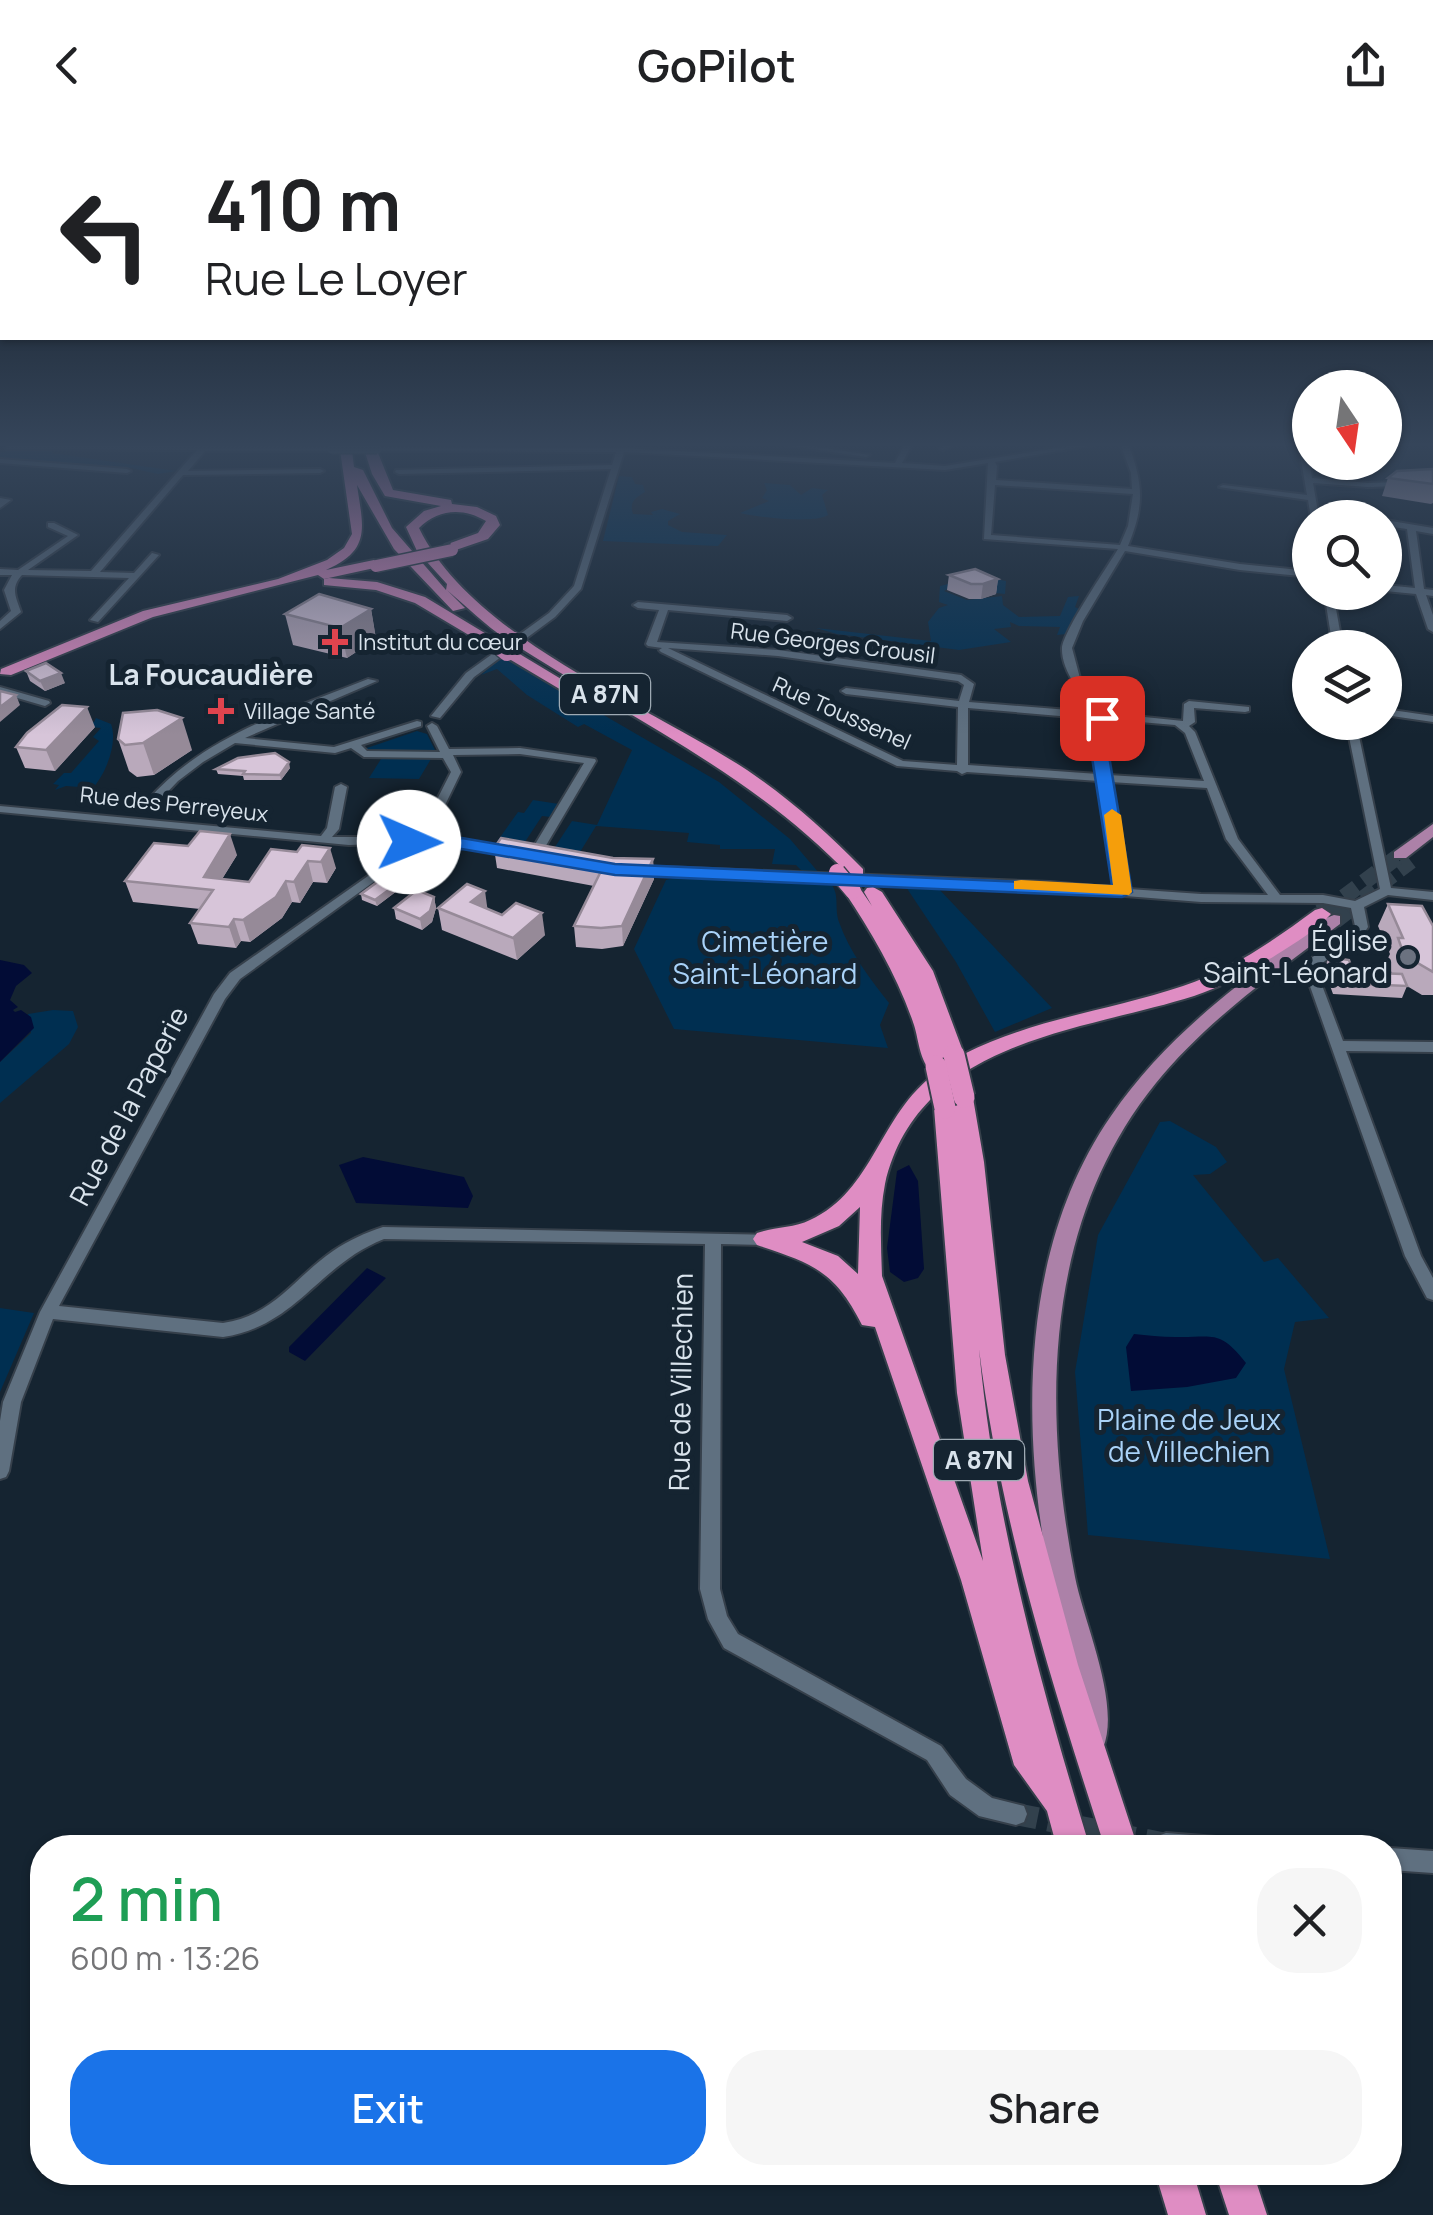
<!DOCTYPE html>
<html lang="en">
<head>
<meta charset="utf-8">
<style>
  body { margin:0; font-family:Manrope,sans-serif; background:#f6f6f6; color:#202124; height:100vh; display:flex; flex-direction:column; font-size:38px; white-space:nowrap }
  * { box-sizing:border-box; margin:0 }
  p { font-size:32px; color:#757577 }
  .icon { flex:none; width:55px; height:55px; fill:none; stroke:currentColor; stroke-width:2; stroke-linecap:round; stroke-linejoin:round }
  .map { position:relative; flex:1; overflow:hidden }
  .panel { position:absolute; left:30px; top:1705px; width:1372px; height:350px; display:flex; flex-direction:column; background:#fff; border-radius:40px; box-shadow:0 2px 8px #0004 }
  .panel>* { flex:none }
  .top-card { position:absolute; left:0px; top:0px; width:1435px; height:210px; box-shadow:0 2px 8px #0004; background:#fff; color:#202124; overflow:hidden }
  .needle { width:65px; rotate:167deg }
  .buttons { position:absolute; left:1292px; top:240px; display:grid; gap:20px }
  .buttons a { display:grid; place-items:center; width:110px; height:110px; border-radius:50%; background:#fff; box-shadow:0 2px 8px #0004; font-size:50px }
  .pin { position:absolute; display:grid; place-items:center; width:85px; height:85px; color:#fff; margin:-42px; border-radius:20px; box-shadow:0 5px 15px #0006 }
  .me { position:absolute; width:110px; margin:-55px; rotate:91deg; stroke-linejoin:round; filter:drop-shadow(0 0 8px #0008) }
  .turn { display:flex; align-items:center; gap:35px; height:210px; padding:0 40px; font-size:45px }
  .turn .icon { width:130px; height:130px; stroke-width:2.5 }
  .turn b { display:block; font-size:70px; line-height:85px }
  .round { display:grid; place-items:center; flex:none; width:105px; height:105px; border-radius:40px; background:#f6f6f6 }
  .head { display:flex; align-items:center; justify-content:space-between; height:170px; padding:0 40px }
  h1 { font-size:60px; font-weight:600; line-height:75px; color:#1e9e55 }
  .primary-button { display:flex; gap:20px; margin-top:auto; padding:20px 40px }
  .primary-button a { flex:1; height:115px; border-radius:40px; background:#1a73e8; color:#fff; font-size:40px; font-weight:600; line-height:115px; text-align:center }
  .primary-button a+a { background:#f6f6f6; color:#202124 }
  header { display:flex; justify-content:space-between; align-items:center; height:130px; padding:0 40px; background:#fff; font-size:45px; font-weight:600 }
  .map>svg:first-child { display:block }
  .green { fill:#002f51 }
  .water { fill:#020c36 }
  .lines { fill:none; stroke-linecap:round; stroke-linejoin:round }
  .minor-tunnel { stroke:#32414d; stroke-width:22; stroke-dasharray:22 11; stroke-linecap:butt }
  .major-tunnel-far1 { stroke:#32414d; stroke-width:15; stroke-dasharray:15 8; stroke-linecap:butt }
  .major-tunnel { stroke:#32414d; stroke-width:19; stroke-dasharray:19 9; stroke-linecap:butt }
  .highway-tunnel-far1 { stroke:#32414d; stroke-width:16; stroke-dasharray:16 9; stroke-linecap:butt }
  .highway-tunnel { stroke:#32414d; stroke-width:21; stroke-dasharray:21 10; stroke-linecap:butt }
  .minor-casing { stroke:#36404b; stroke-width:4 }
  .major-casing { stroke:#36404b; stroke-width:4 }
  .highway-casing { stroke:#36404b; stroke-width:4 }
  .minor { fill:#5f7080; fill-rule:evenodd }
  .major { fill:#ac81a8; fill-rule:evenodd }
  .highway { fill:#df8dc3; fill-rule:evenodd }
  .minor-bridge-casing { stroke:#36404b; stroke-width:11; stroke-linecap:butt }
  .highway-bridge-far2-casing { stroke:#36404b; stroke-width:15; stroke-linecap:butt }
  .highway-bridge-far1-casing { stroke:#36404b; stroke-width:19; stroke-linecap:butt }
  .highway-bridge-casing { stroke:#36404b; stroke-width:25; stroke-linecap:butt }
  .minor-bridge { stroke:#5f7080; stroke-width:9 }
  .highway-bridge-far2 { stroke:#df8dc3; stroke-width:12 }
  .highway-bridge-far1 { stroke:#df8dc3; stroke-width:16 }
  .highway-bridge { stroke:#df8dc3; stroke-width:21 }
  .wall { fill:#b9a9bb }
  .shaded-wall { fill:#968a98 }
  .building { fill:#d7c5d9; stroke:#968a98; stroke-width:2.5 }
  .route { fill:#1a73e8; stroke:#114b97; stroke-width:2.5 }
  .slow { fill:#f59e0b }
  .health-dot { fill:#e0444e; stroke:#152431; stroke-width:4 }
  .worship-dot { fill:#6b7280; stroke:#152431; stroke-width:4 }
  .labels { text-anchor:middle; stroke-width:10; stroke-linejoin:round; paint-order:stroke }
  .far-poi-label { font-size:22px; fill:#d9e3ec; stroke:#152431; text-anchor:start }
  .far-street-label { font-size:22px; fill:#d9e3ec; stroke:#152431 }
  .shield { fill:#152431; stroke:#9eaab4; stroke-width:2.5 }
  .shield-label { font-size:25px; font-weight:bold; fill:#d9e3ec }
  .far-quarter-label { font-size:28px; font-weight:bold; fill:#d9e3ec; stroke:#152431 }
  .poi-label { font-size:28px; fill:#d9e3ec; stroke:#152431; text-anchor:end }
  .park-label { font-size:28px; fill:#a9d2f8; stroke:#152431 }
  .street-label { font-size:28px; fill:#d9e3ec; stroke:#152431 }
</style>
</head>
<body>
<header><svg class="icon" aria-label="back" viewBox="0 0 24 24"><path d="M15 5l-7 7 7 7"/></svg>GoPilot<svg class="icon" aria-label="share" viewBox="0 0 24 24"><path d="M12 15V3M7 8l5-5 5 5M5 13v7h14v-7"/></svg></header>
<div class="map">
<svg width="1433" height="2085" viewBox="0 0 1433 2085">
  <rect width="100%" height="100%" fill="#152431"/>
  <g class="green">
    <path d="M12,320H53L52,323L176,341L158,344L131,338L0,329V323Z"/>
    <path d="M619,346L632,347L635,354L643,355L645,362C635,368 629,372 633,384L653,385L651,382L662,379L680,384L668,391V395L682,402L727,405L718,416L603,411Z"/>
    <path d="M764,353L790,355L801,365L812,358L828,360L822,365L828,385C815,394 756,387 740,383L769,371L762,368L767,360Z"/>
    <path d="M980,446L1006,451L1005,464L949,458L944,461L967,470L1002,466L1003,475L1019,487L1060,486L1068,467L1079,466L1075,477L1081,480L1066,504L1057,505L1060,497L1019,496L1010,492L1011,497L994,499L1011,512L959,520L837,504L816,498L931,511L928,492L939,478L948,475L939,472L940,456Z"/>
    <path d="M502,526L719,652L790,709L819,743L803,742L796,735L772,734L775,719H720V715L687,712L689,703L596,696L577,727L551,723L572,691L597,695L632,620L584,594L578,597L527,565L497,539L481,545Z"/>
    <path d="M96,588L111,594C118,613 106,643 93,658L66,656L55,660L59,655L53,654L64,643H71L99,611L93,607L101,598L72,595L79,589L94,592Z"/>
    <path d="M417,601L427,604L436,622L364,619Z"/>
    <path d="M381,629H431L419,649L369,648Z"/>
    <path d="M533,670L559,674L550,687L542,686L521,718L496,713L518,682L524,683Z"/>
    <path d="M678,747L831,754C840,765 834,778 839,792C849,821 870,849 889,873L880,895L888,918L674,899L634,819L666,750Z"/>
    <path d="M906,757H937L1052,878L995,902L956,832Z"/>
    <path d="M53,880L73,881L78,897L69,914L0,973V932L31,903L28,884Z"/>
    <path d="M1170,991L1216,1017L1227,1032L1210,1044L1193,1045L1264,1132L1278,1128L1329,1188L1295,1192L1284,1239L1330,1429L1088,1405L1075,1242L1098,1105L1160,992Z"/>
    <path d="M0,1178L34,1183L0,1262Z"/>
  </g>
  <g class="water">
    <path d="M0,830L24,835L32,843L16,856L10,870L18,877L13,880L15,882L21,880L31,887L34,898L0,932Z"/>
    <path d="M363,1027L464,1047L473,1066L468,1078L356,1073L339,1035Z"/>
    <path d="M909,1035L918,1051L924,1139L918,1148L904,1152L890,1142L887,1118L897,1041Z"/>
    <path d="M367,1138L386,1148L305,1231L289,1222V1217Z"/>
    <path d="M1134,1204C1147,1205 1161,1207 1175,1207C1214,1208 1219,1199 1246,1233L1236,1248L1187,1257L1131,1261L1126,1217Z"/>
  </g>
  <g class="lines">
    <path class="minor-tunnel" d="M1016,1684L1166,1714"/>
    <path class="major-tunnel-far1" d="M1344,782L1412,731"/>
    <path class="major-tunnel" d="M1334,790L1347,780"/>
    <path class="highway-tunnel-far1" d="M1324,782L1400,725"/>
    <path class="highway-tunnel" d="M1322,784L1327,780"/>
    <g class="minor-casing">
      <g id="minor">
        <path d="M772,313H791L870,325L866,327Z"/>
        <path d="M905,313H913L902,333L945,336L1087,313H1104L995,332L997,336L996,350L1132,359L1131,343L1120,313H1128C1143,353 1145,375 1128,416L1240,434L1310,441V447L1240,440L1125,421L1083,491L1072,518L1081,552L1106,583L1183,591L1184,574L1189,571L1249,577V581L1245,582L1194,578L1195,592L1189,596L1195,602L1238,709L1280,765H1323L1355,771L1380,759L1346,592H1356L1391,758L1433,762V770L1388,765L1364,777L1368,797L1366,800L1321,834L1317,842L1343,911L1433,912V922L1346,921L1421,1126L1433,1148V1170L1427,1168L1405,1126L1305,842L1310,829L1355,796L1351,778L1323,773L1201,772L1050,760L637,744L631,740L637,736L1050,752L1116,758L1099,651L967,642L962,644L957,641L897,636L661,522L659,520L662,518L648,516L646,514L659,480L638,478L633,475L638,472L787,485L792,488L787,491L668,480L657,512L778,520L961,545L974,554L969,572L1094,582C1082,566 1061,540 1062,518C1064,500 1106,439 1118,419L984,409L988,333L945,340L624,322L581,459L555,487L474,547L440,588L431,586L466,543L549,483L574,456L611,339L399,344L395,342L396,340L612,335L616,322L377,321L374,317L621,318L895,333ZM995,355L1133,364L1128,396L1120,415L991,405ZM668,518L778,526L958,551L964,555L959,571L846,558L841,561L846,564L958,577L957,635L903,631ZM968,578L1095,589L1092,608L1098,644L968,635ZM1105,589L1175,595L1185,603L1204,651L1109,645L1102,608ZM1110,652L1207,658L1226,709L1268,765L1201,764L1129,759Z"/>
        <path d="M950,313H961L943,320L939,318Z"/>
        <path d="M1298,313H1306L1312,348L1368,353L1433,351V355L1368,357L1313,353L1319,388H1311L1308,370L1219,357L1223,355L1307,365Z"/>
        <path d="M9,315L332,317L336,319L332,321H205L188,341L320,339L324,341L320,343L183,345L100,442L134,443L152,423L159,425L98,492L90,490L129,448L22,445C10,458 16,467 21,482L0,499V491L11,481L4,460L12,445H0V439L18,440L68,406L48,397V393H54L78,405L28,440L91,441L197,320L6,319Z"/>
        <path d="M0,329L127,339L131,341L127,343L0,333Z"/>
        <path d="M0,368L11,370L0,378Z"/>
        <path d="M1385,390L1433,398V404L1416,401L1424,459L1433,460V466L1426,465L1433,485V502L1428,499L1416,464L1385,461V455L1415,458L1407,399L1385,396Z"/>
        <path d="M1324,462H1333L1343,518H1333Z"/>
        <path d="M368,549L377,551L245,608L334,617L417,591L421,592V596L361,615L367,621L440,622L427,596L432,593L437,596L449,619L520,618L595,629L596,631L538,729H530L528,726L584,633L520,624L453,625L461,642L433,700L452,707L515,720L517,722L511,726L449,713L426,705L398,713L349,715L0,682V676L321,706L327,698L335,657L341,654L347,657L339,699L332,707H397L422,699L451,642L443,628L364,627L351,618L335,623L235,613L203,632L178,651L157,673L153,674L147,671C204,605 291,580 368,549Z"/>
        <path d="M0,557L49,571L50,573L45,576L0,563Z"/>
        <path d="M1385,579L1433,586V592L1385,585Z"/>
        <path d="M415,713L419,715V719L240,849L225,869L59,1176L223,1193C273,1186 294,1148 333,1121C349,1110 365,1103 383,1097L771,1105L773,1109L771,1113L765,1115L721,1114L720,1459L727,1486L738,1504L941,1616L966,1649L992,1668L1024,1676L1027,1684L1024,1692L1016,1695L979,1686L950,1665L927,1630L724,1518L708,1489L700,1459L705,1114L384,1109C318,1135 297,1196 223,1207L53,1189L21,1272L9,1341L6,1347L0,1349V1291L3,1272L40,1182L214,864L230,843Z"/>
        <path d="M1166,1703L1216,1707L1224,1710L1227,1718H1157L1155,1714L1158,1706Z"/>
        <path d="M1390,1718L1433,1721V1743L1390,1740Z"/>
      </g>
    </g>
    <g class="major-casing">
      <g id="major">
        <path d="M1433,694V707L1406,728H1394V722Z"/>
        <path d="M1334,785L1340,786V794C1276,842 1207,890 1156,953C1043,1092 1042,1279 1075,1447C1084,1493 1121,1574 1103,1618L1093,1622L1083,1618C1077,1604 1080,1588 1079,1573C1077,1558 1074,1543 1069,1529C1022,1359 1005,1139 1111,986C1145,936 1189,894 1237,856C1260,837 1307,794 1334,785Z"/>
      </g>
    </g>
    <g class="highway-casing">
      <g id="highway">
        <path d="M339,313H351L354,337L363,340L392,398L446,460L447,454L417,421L406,397L424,381L441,376L385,366L372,344L362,313H374L393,360L451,370L452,374L477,377L496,386L500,395L488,409L450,422L443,418L445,415L478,403L486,391C463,377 438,379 419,398C473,509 645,573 747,640C790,669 827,702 863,739V747H851C751,642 625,586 506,509C485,495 466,476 447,460L465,478L453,481L394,419L357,355C363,397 372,420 326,440L374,430L381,434L379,437L324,449L318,445L153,487L11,545L0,544L1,539L143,481L278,449L327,430L344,418L352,404Z"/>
        <path d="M329,448L377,452L425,467L581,561L568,564L415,473L376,460L324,455V449Z"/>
        <path d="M853,756L859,757L872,776L864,762L867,758L873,757L882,762L933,841L964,924C1036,888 1108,881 1183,856C1232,840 1274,810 1315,780L1322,778L1331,784C1317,800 1295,813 1276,825C1250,842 1223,856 1194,866C1080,902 918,910 885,1054C879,1084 881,1115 882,1146L983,1431L957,1263L934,978L945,970L955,976L956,962H972L984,1032L1005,1225L1028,1351L1078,1535L1138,1718H1105C1052,1555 1000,1390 979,1219C995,1391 1040,1553 1090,1718H1057L1047,1681L1014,1635L961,1450L875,1197L862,1195C835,1141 812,1133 757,1115L753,1109L757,1103C774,1097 794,1098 810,1090C874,1061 879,984 936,943C920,938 919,910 914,895C898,847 872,803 844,761ZM860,1077L858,1144L838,1126L802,1112L839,1096Z"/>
        <path d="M1155,2042H1193L1206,2085H1168Z"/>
        <path d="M1215,2042H1253L1267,2085H1229Z"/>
      </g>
    </g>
    <use href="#minor" class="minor"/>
    <use href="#major" class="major"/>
    <use href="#highway" class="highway"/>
    <g class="minor-bridge-casing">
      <path id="minor-bridge" d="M332,319H377"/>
    </g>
    <g class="highway-bridge-far2-casing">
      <g id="highway-bridge-far2">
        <path d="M376,436L452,420"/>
        <path d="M514,508L521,512"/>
      </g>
    </g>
    <g class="highway-bridge-far1-casing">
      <g id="highway-bridge-far1">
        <path d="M501,518L507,523"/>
        <path d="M837,742L853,761"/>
      </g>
    </g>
    <g class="highway-bridge-casing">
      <g id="highway-bridge">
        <path d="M954,925L964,967"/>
        <path d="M936,936L945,978"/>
      </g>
    </g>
    <use href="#minor-bridge" class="minor-bridge"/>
    <use href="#highway-bridge-far2" class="highway-bridge-far2"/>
    <use href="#highway-bridge-far1" class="highway-bridge-far1"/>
    <use href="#highway-bridge" class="highway-bridge"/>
  </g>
  <g class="wall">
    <path d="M1433,339V373L1431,374L1382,366L1388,348Z"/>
    <path d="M949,445L998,449L996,464L981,469H969L947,460Z"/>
    <path d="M371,479L376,509L347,528L293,515L285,484Z"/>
    <path d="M26,541L65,553L45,561L30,551Z"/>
    <path d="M95,597L55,641L25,638L16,617Z"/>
    <path d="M118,609L192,620L154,645L137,647L129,641Z"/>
    <path d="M290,638L281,650H244L243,646L218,644L216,639Z"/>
    <path d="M494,718L613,728L653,729L654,749L623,816L602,819L576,817L574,796L594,756L497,738Z"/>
    <path d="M297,722L336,738L327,753L313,752L300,773L292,772L282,788L250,812L241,811L236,818L198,814L190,793L200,779L133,772L125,751L237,725L222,749L249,752Z"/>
    <path d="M413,742L414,748L377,776L362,770L361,764Z"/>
    <path d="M434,767L436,778L432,792L422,800L396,789L394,778Z"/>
    <path d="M1388,774L1433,796V865H1422L1407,856L1402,868L1333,864L1324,839L1329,827L1353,842L1392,844L1387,830L1390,824L1378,796Z"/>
    <path d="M438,778L488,779L545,805L517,830L442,800Z"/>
  </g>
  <g class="shaded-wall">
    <path d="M998,449L996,464L981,469L983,454Z"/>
    <path d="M371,479L376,509L347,528L340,498Z"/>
    <path d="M61,543L65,553L45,561L40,551Z"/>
    <path d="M16,565L20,575L0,592V577Z"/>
    <path d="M87,577L95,597L55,641L46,620Z"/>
    <path d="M182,588L192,620L154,645L143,613Z"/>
    <path d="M289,632L290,638L281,650L280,645Z"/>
    <path d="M230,704L237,725L214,762L204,747Z"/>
    <path d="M330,718L336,738L327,753L321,732Z"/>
    <path d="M653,729L654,749L623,816L622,796Z"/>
    <path d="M308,731L313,752L300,773L294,752Z"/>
    <path d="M413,742L414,748L377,776L375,770Z"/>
    <path d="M286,751L292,772L282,788L250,812L243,790Z"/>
    <path d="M485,761L488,783L471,772Z"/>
    <path d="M434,767L436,778L432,792L422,800L420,789Z"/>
    <path d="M542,783L545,805L517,830L513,808Z"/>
    <path d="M234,789L241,811L236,818L229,797Z"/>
  </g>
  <g class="building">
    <path d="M1433,339V354L1388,348L1397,341Z"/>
    <path d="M975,439L998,449L983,454H971L949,445Z"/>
    <path d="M319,464L371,479L340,498L285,484Z"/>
    <path d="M46,533L61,543L40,551L26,541Z"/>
    <path d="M0,561L16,565L0,577Z"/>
    <path d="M62,575L87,577L46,620L16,617L27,603Z"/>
    <path d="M157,580L182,588L143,613L125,615L118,609L123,583Z"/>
    <path d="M275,623L289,632L280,645L243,644L245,641L216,639L238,628Z"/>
    <path d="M200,701L230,704L204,747L249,752L271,719L297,722L302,715L330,718L321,732L308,731L294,752L286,751L276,767L243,790L234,789L229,797L190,793L213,760L125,751L154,713L188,716Z"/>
    <path d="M501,708L613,728L653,729L622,796L601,798L574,796L603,737L494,718Z"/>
    <path d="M399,736L413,742L375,770L361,764Z"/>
    <path d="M467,754L485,761L471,772L502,785L516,773L542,783L513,808L438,778Z"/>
    <path d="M417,760L434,767L430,781L420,789L394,778Z"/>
    <path d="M1388,774L1422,776L1433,796V842L1404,825L1398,808H1403Z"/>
    <path d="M1329,827L1349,830L1353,842L1402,844L1407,856L1338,853Z"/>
  </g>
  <linearGradient id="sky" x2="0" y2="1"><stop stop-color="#0c141b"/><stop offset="0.52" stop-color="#35455a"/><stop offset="1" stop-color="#35455a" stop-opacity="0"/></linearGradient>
  <rect width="1433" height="605" fill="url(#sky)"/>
  <path class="route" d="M1102,583L1110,588L1106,608L1132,762L1122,767L615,745L462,719L421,723L400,712L409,707L423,712L462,708L615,734L1112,756L1089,608L1094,588Z"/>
  <path class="slow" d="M1112,679L1121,685L1132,762L1129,765L1014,759V751L1021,750L1113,755L1104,685Z"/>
  <g class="health-dot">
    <path d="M330 497h10v10h10v10h-10v10h-10v-10h-10v-10h10z"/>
    <path d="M216 566h10v10h10v10h-10v10h-10v-10h-10v-10h10z"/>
  </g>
  <circle class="worship-dot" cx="1408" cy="827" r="10"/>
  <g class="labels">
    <g class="far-poi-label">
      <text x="358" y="520">Institut du cœur</text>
      <text x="244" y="589">Village Santé</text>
    </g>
    <g class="far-street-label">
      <text transform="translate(833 513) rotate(7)" y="8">Rue Georges Crousil</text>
      <text transform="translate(842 583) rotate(24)" y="8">Rue Toussenel</text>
      <text transform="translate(174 674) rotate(6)" y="8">Rue des Perreyeux</text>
    </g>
    <g class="shield">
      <rect x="560" y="544" width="90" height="40" rx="8"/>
      <rect x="934" y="1310" width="90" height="40" rx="8"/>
    </g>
    <g class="shield-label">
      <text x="605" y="573">A 87N</text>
      <text x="979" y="1339">A 87N</text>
    </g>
    <g class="far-quarter-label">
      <text x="211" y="555">La Foucaudière</text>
    </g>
    <g class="poi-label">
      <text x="1388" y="821">Église<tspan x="1388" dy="32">Saint-Léonard</tspan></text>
    </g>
    <g class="park-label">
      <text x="765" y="822">Cimetière<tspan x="765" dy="32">Saint-Léonard</tspan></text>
      <text x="1189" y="1300">Plaine de Jeux<tspan x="1189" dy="32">de Villechien</tspan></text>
    </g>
    <g class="street-label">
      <text transform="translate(129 976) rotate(-62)" y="10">Rue de la Paperie</text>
      <text transform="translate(681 1252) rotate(-89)" y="10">Rue de Villechien</text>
    </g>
  </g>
</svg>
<div class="buttons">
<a><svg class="needle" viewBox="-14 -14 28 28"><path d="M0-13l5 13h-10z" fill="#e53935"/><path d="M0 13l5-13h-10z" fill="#757577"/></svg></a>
<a><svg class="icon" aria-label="search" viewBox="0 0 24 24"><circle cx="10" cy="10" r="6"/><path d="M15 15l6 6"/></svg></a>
<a><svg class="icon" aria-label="layers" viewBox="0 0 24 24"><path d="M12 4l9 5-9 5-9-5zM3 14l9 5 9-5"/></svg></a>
</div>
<div class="pin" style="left:1102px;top:588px;background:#d93025"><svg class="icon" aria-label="arrive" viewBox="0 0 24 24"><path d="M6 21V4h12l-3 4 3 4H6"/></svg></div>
<svg class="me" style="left:409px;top:712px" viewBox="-20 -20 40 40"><circle r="19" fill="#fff"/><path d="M0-13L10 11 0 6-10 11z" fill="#1a73e8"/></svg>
<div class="top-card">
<div class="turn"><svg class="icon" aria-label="left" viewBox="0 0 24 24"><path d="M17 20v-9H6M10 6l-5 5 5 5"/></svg><div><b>410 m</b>Rue Le Loyer</div></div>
</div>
<section class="panel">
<div class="head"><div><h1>2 min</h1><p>600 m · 13:26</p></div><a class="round"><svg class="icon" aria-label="close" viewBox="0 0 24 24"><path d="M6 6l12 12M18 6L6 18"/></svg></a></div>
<div class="primary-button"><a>Exit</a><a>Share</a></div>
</section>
</div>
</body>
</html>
